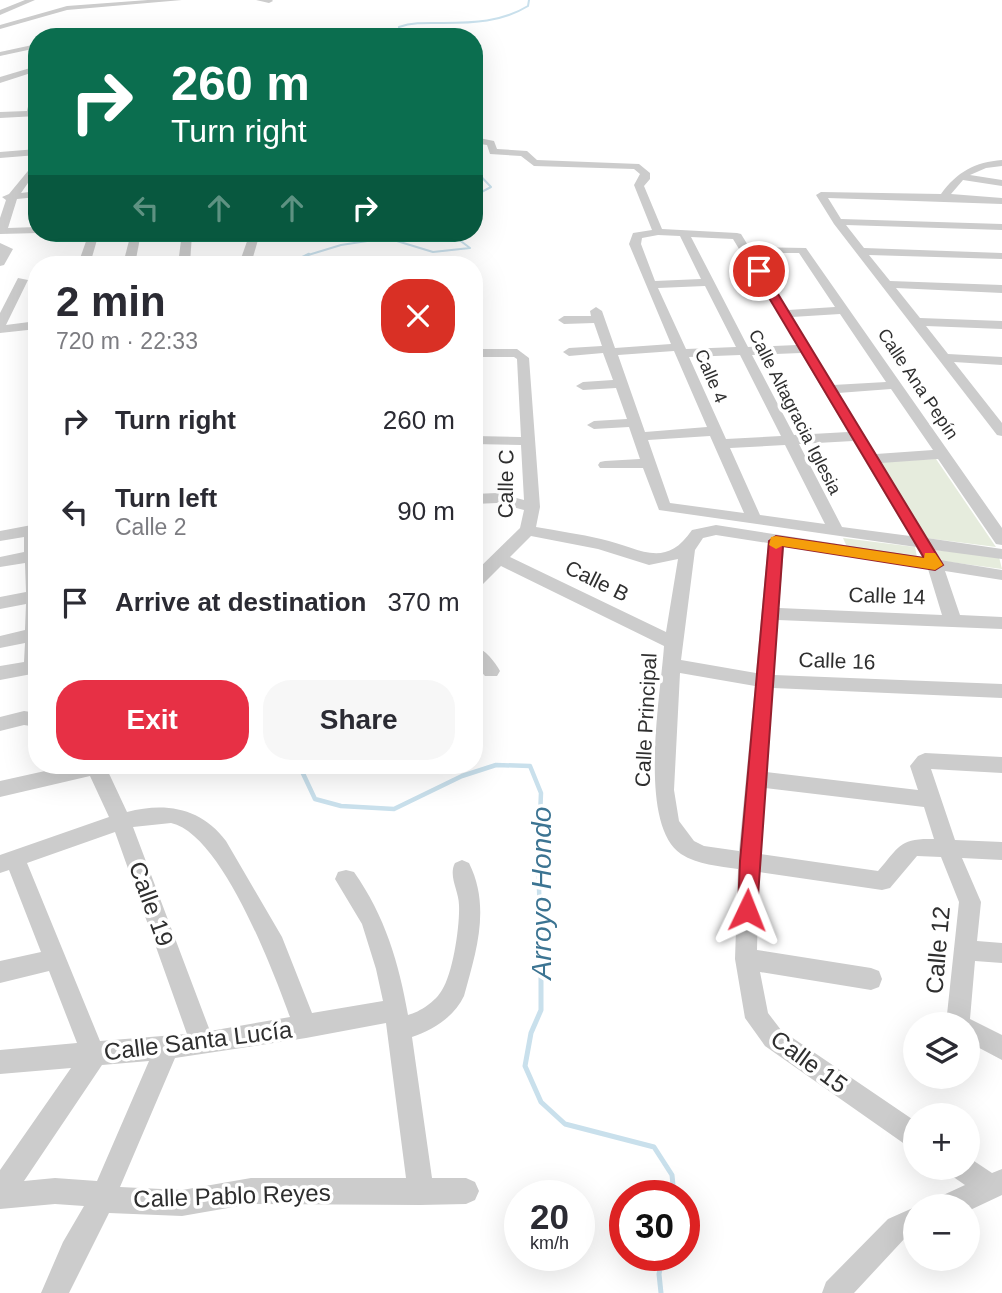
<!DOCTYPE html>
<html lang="en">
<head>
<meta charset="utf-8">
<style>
  body { margin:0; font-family:Arial,sans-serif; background:#f7f7f7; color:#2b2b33; height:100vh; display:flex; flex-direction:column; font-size:26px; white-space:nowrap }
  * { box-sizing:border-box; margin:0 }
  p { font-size:23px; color:#7c7c81 }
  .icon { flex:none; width:38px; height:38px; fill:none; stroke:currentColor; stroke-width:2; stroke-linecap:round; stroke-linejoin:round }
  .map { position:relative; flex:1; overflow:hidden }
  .side { position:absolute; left:28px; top:256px; width:455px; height:518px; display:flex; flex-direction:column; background:#fff; border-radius:28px; box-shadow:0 7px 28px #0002 }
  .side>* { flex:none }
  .top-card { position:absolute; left:28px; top:28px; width:455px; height:214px; border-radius:28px; box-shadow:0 7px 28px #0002; background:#0b6e4f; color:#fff; overflow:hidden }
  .controls { position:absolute; left:903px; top:1012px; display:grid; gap:14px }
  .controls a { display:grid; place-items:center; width:77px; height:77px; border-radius:50%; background:#fff; box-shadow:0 7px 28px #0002; font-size:35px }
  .speed { position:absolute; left:504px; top:1180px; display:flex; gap:14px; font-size:35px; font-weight:700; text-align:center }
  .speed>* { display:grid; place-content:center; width:91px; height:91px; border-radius:50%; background:#fff; box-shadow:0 7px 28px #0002; line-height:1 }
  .speed small { font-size:18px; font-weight:400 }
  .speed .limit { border:10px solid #d22; background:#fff; color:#111 }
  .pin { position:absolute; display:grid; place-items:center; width:60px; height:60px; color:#fff; margin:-30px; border:4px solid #fff; border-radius:50%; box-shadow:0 2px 7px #0007 }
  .me { position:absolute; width:77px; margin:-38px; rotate:2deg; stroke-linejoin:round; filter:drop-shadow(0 0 5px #0008) }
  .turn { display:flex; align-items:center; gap:24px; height:147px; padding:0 28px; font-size:32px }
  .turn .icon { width:91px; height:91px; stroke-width:2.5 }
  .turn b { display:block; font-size:49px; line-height:60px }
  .lanes { display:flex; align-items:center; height:66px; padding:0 28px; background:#0003; justify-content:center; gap:35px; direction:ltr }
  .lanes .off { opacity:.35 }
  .round { display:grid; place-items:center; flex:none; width:74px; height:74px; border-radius:28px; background:#f7f7f7 }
  .overview { display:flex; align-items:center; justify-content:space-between; height:119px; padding:0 28px }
  h1 { font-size:42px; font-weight:800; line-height:52px }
  .cta { display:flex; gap:14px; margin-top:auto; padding:14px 28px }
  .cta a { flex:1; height:80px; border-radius:28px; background:#e73045; color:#fff; font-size:28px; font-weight:800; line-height:80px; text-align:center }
  .cta a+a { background:#f7f7f7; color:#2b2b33 }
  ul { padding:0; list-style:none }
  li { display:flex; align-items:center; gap:21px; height:91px; padding:0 28px }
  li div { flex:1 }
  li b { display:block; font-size:26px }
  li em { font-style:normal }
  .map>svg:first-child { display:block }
  .green { fill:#e6ecdd }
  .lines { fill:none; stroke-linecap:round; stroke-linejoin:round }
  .stream-far3 { stroke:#c9e0ec; stroke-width:2 }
  .stream-far2 { stroke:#c9e0ec; stroke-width:2.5 }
  .stream-far1 { stroke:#c9e0ec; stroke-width:4.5 }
  .stream { stroke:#c9e0ec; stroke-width:5 }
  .minor { fill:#ccc; fill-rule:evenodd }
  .route { fill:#e73045; stroke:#961f2d; stroke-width:2 }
  .slow { fill:#f59e0b }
  .labels { text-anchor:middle; stroke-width:7; stroke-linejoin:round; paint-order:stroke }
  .far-street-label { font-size:18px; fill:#2f2f2f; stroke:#fff }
  .street-label { font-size:21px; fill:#2f2f2f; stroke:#fff }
  .near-street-label { font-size:24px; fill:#2f2f2f; stroke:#fff }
  .near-water-label { font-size:28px; font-style:italic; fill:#3c7492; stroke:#fff }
</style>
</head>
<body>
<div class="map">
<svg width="1002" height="1293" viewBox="0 0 1002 1293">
  <rect width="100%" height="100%" fill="#fff"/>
  <g class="green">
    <path d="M936,459L996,547L926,538L879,462Z"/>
    <path d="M843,538L915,547L917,557L847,547Z"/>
    <path d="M935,550L999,557L1002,569L942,561Z"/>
  </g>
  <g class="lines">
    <g class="stream-far3">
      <path d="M428,37L399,32V27C413,22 428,23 443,23C473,23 502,22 528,6L529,0"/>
      <path d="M474,169L491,187L474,196"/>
      <path d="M305,256L341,245L387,238L433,252L470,248L450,233"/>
    </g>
    <path class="stream-far2" d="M288,264L309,254"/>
    <path class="stream-far1" d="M299,765L315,799L341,806L394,809L462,776L496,765L530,766L541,793L538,863L541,940"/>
    <g class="stream">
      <path d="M541,939V1010L531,1033L525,1066L541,1102L565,1124L654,1147L672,1175L674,1195"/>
      <path d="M661,1293L659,1274L663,1255"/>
    </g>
    <g class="minor">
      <path d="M25,0H35L0,15V10Z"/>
      <path d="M148,0H182L67,10L0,29V25L67,6Z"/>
      <path d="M256,0H272L273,1L269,3Z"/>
      <path d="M37,44V48L0,56V52Z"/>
      <path d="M37,66V71L0,83V77Z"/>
      <path d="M37,84V116L0,118V112L27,111L33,86Z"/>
      <path d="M474,137L494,141L497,149L527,151L537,160L639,164L650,173V179L644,186L662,229L737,233L741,234L749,247L806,248L1002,528V545L996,544L938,459L881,463L927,538L1002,549V559L934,550L940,560L1002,570V580L945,571L960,615L1002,617V629L778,620L774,675L1002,684V698L773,688L766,772L918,790L910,766L918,756L925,753L1002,757V773L931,769L955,840L1002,842V860L962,858L981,902L977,941L1002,943V963L975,961L970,1019L1002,1035V1060L968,1042V1024H946L959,902L941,857L917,856L890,888L882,890L759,872L757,950L871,968L879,971L882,979L879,987L871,990L760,972L768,1013L781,1030L915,1121V1149L906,1145L765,1046L745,1018L735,959L738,869C719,866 698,865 681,854C637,824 661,694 664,646L501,566L480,587L474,589V573L520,528L524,510L497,503L474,504V494L497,493L524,500L521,445L474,444V436L521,437L517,359L514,357H474V349H517L529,358L540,507L536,527C558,531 580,534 601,539C639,547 664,571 692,530L716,525L922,557L916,547L659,510L643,468H600L598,465L600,462L605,461L640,459L629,427L594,429L587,425L594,421L627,419L616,388L583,390L576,386L583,382L613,380L603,353L569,356L563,352L569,348L602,346L594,323L564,324L558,320L564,316H591L590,311L596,307L602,311L615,348L671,344L629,244L633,233L652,230L634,185L640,174L634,169L534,166L521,156L490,154L487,145L474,143ZM658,235L680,236L701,279L655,281L641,244L642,238ZM691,237L733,239L797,345L748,347ZM753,253H799L835,307L788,310ZM705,286L736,347L686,349L658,288ZM840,314L886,382L833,385L792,317ZM674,351L707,427L645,432L618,355ZM801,353L848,432L794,435L752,355ZM740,355L781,436L726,439L689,357ZM891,389L933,450L876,454L838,393ZM710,436L744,513L670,503L648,440ZM853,441L910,536L842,527L799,444ZM785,445L825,524L760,515L730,448ZM716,535L768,543L756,673L681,660L695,550L703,538ZM531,536L598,549L649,565L678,559L666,632L510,557ZM784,546L928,569L942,615L779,608ZM680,673L755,686L739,851L704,846L694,841L679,821L674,790ZM765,788L924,807L934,839C899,838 900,846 878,871L760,854Z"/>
      <path d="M37,149V155L0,158V152Z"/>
      <path d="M37,160V170L21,193L37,191V197L17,199L8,228L37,227L39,233L0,234V218L6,200L2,197L9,194Z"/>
      <path d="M1002,160V166L986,168L970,175L1002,180V186L963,180L951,194L1002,198V204L828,198L841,219L1002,224V230L846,225L864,248L1002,253V259L869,255L890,281L1002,285V293L896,288L920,318L1002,321V329L926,326L948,354L1002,357V365L954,362L1002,423V436L997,435L834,224L816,195L821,192L941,194C957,172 975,162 1002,160Z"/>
      <path d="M89,233H99L90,264H78Z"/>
      <path d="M131,233H141L135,264H123Z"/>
      <path d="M182,233H192L190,264H178Z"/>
      <path d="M250,233H260L251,264H239Z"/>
      <path d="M0,243L13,249L4,265L0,266Z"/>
      <path d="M18,278L28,280L6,325L37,321V329L0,333V313Z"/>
      <path d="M37,524V673L0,680V666L24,662L25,643L0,648V636L25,630L26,604L0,609V597L26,592L25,563L0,567V557L24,552V537L0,541V531Z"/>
      <path d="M474,646C485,649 495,662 500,671L497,676H485L474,664Z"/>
      <path d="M24,711L37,713V727L24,725L0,731V717Z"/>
      <path d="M72,765H105L127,812C166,802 201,808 226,841L282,937L312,1013L383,1001L376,969L362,924L335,879L338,872L346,870L354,872C385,916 399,963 408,1015C420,1012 436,1001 442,990C453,973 460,925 459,905C459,891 448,876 455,863L462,860L469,863C491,907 476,952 464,996C454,1017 433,1030 412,1037L432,1178H466L475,1182L479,1191L475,1200L466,1204L420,1205L251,1204L182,1216L109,1213L69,1293H41L63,1242L84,1206L55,1204L0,1209V1170L71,1068L0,1074V1050L77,1043L49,971L0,983V961L41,952L9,870L0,873V855L109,817L90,776L0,797V781ZM171,823C222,834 273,971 290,1017L210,1031L133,827ZM115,832L187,1034L100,1041L27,863ZM386,1023L406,1178H251L182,1190L120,1187L175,1058L306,1038ZM149,1061L97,1181L55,1178L24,1181L102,1065Z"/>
      <path d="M968,1157L992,1173L1002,1169V1195L968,1211V1206H935L939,1197L965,1185L952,1176L948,1167H968Z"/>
      <path d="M915,1207V1234L906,1237L854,1293H822L826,1282L888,1219Z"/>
    </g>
  </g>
  <path class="route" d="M759,268L764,271L943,565L935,570L783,546L757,910L754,916L747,919L740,916L738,910L740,861L769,541L776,536L924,558L753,271Z"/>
  <path class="slow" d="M776,536L924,558L925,553H935L943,565L935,570L782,546L776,549L769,545L771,537Z"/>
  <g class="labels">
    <g class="far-street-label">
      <text transform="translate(711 376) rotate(67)" y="6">Calle 4</text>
      <text transform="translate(918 384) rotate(56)" y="6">Calle Ana Pepín</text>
      <text transform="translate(795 412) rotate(63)" y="6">Calle Altagracia Iglesia</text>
    </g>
    <g class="street-label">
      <text transform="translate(506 484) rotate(-89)" y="7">Calle C</text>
      <text transform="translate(597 581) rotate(26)" y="7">Calle B</text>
      <text transform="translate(887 596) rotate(2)" y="7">Calle 14</text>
      <text transform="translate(837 661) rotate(2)" y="7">Calle 16</text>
      <text transform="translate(646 720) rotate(-87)" y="7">Calle Principal</text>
    </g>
    <g class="near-street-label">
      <text transform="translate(151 904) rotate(70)" y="8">Calle 19</text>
      <text transform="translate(938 950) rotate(-85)" y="8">Calle 12</text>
      <text transform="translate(198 1041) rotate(-7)" y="8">Calle Santa Lucía</text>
      <text transform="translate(809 1062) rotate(36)" y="8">Calle 15</text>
      <text transform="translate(232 1196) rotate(-2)" y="8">Calle Pablo Reyes</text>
    </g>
    <g class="near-water-label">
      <text transform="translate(541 893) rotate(-90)" y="10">Arroyo Hondo</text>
    </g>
  </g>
</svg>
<div class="controls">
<a><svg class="icon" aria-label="layers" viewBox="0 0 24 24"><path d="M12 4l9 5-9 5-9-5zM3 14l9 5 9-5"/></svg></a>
<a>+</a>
<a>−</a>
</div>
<div class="speed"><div>20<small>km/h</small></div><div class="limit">30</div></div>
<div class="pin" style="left:759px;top:271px;background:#d93025"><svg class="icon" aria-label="arrive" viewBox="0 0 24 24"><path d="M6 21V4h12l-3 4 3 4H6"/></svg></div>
<svg class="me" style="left:747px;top:910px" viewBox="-20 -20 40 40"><path d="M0-17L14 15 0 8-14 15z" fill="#e73045" stroke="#fff" stroke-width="4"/></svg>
<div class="top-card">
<div class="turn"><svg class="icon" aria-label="right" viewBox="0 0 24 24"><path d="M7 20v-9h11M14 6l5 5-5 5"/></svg><div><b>260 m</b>Turn right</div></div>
<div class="lanes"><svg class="icon off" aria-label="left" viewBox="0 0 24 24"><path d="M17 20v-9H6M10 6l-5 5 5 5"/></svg><svg class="icon off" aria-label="ahead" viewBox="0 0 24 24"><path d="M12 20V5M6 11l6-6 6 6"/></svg><svg class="icon off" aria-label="ahead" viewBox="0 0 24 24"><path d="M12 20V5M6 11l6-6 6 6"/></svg><svg class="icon" aria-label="right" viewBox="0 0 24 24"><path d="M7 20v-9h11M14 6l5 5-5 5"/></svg></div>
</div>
<section class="side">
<div class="overview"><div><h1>2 min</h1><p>720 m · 22:33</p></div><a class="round" style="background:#d93025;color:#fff"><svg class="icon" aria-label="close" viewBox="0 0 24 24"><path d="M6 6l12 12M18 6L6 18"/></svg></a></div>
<ul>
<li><svg class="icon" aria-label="right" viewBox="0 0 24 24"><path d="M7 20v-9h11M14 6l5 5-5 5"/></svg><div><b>Turn right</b></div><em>260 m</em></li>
<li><svg class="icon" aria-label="left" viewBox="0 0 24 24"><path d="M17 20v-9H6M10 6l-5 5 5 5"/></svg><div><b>Turn left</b><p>Calle 2</p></div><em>90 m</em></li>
<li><svg class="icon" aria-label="arrive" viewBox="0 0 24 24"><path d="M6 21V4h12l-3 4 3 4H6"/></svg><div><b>Arrive at destination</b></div><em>370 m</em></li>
</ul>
<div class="cta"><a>Exit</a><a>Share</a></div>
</section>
</div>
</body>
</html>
